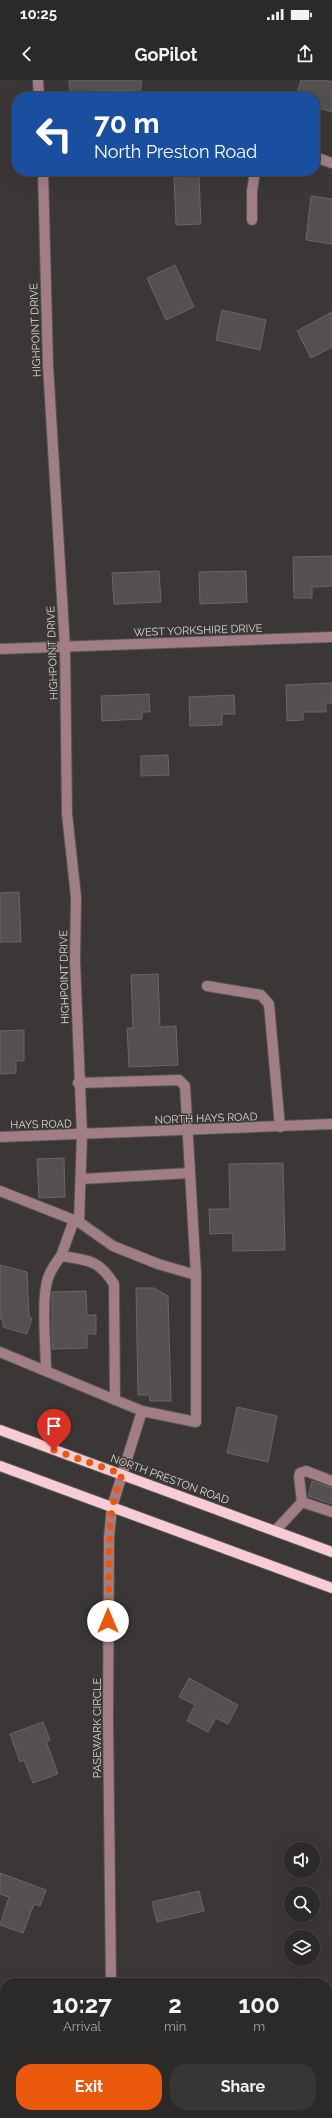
<!DOCTYPE html>
<html lang="en">
<head>
<meta charset="utf-8">
<style>
  body { margin:0; font-family:Raleway,sans-serif; background:#383535; color:#f1f3f6; height:100vh; display:flex; flex-direction:column; font-size:15px; white-space:nowrap }
  * { box-sizing:border-box; margin:0 }
  p { font-size:13px; color:#a6a6a8 }
  .icon { flex:none; width:22px; height:22px; fill:none; stroke:currentColor; stroke-width:2; stroke-linecap:round; stroke-linejoin:round }
  .map { position:relative; flex:1; overflow:hidden }
  .panel { position:absolute; left:0px; top:1898px; width:332px; height:140px; display:flex; flex-direction:column; background:#2c2929; border-radius:16px 16px 0 0; box-shadow:0 4px 16px #0002,0 0 0 1px #484546 }
  .panel>* { flex:none }
  .top-card { position:absolute; left:12px; top:12px; width:308px; height:84px; border-radius:16px; box-shadow:0 4px 16px #0002,0 0 0 1px #484546; background:#1a4fa0; color:#fff; overflow:hidden }
  .fabs { position:absolute; left:284px; top:1762px; display:grid; gap:8px }
  .fabs a { display:grid; place-items:center; width:36px; height:36px; border-radius:50%; background:#2c2929; box-shadow:0 4px 16px #0002,0 0 0 1px #484546; font-size:20px }
  .pin { position:absolute; display:grid; place-items:center; width:34px; height:34px; color:#fff; margin:-41px -17px; border-radius:50% 50% 50% 0; rotate:-45deg; box-shadow:0 0 4px #0007 }
  .pin .icon { rotate:45deg }
  .me { position:absolute; width:44px; margin:-22px; rotate:0deg; stroke-linejoin:round; filter:drop-shadow(0 0 3px #0008) }
  .turn { display:flex; align-items:center; gap:14px; height:84px; padding:0 16px; font-size:18px }
  .turn .icon { width:52px; height:52px; stroke-width:2.5 }
  .turn b { display:block; font-size:28px; line-height:34px }
  .eta { display:flex; justify-content:space-evenly; align-items:center; height:68px; text-align:center }
  .eta b { font-size:24px; font-weight:700; line-height:28px }
  .primary-button { display:flex; gap:8px; margin-top:auto; padding:8px 16px }
  .primary-button a { flex:1; height:46px; border-radius:16px; background:#ea580c; color:#fff; font-size:16px; font-weight:700; line-height:46px; text-align:center }
  .primary-button a+a { background:#383535; color:#f1f3f6 }
  .status { display:flex; justify-content:space-between; align-items:center; height:28px; padding:0 20px; background:#2c2929; direction:ltr }
  .status svg { height:11px; fill:currentColor }
  header { display:flex; justify-content:space-between; align-items:center; height:52px; padding:0 16px; background:#2c2929; font-size:18px; font-weight:700 }
  .map>svg:first-child { display:block }
  .building { fill:#545050; stroke:#6a6666 }
  .lines { fill:none; stroke-linecap:round; stroke-linejoin:round }
  .minor-casing { stroke:#575454; stroke-width:12 }
  .major-casing { stroke:#575454; stroke-width:12 }
  .minor { stroke:#a17e83; stroke-width:10 }
  .major { stroke:#f8ccd3; stroke-width:10 }
  .route { stroke:#ea580c; stroke-width:7; stroke-dasharray:0 12.6 }
  .labels { text-anchor:middle; stroke-width:3; stroke-linejoin:round; paint-order:stroke }
  .street-label { font-size:11px; fill:#d9d7d7; stroke:#3b3737 }
</style>
</head>
<body>
<div class="status"><b>10:25</b><svg viewBox="0 0 49 12"><path d="M0 12V9h3v3zM5 12V6h3v6zM10 12V3h3v9zM15 12V0h3v12zM26 1h20v11H26zM47 4h2v5h-2z"/></svg></div>
<header><svg class="icon" aria-label="back" viewBox="0 0 24 24"><path d="M15 5l-7 7 7 7"/></svg>GoPilot<svg class="icon" aria-label="share" viewBox="0 0 24 24"><path d="M12 15V3M7 8l5-5 5 5M5 13v7h14v-7"/></svg></header>
<div class="map">
<svg width="332" height="2038" viewBox="0 0 332 2038">
  <rect width="100%" height="100%" fill="#3b3737"/>
  <g class="building">
    <path d="M69,0H141V10L70,12Z"/>
    <path d="M301,0H324L332,2V32L315,27V17H296Z"/>
    <path d="M199,96L201,144L176,145L174,97Z"/>
    <path d="M311,116L332,119V164L306,160Z"/>
    <path d="M175,185L194,227L166,240L147,198Z"/>
    <path d="M222,230L266,240L260,270L216,260Z"/>
    <path d="M332,232V267L311,278L297,251Z"/>
    <path d="M332,476V506L312,507V518H294L293,477Z"/>
    <path d="M159,491L161,522L114,524L112,493Z"/>
    <path d="M246,491L247,522L200,524L199,492Z"/>
    <path d="M332,603V623H326V632H303V640L287,641L286,605Z"/>
    <path d="M149,614L150,632H142V639L102,641L101,616Z"/>
    <path d="M234,615L235,634H222V645L190,646L189,617Z"/>
    <path d="M168,675L169,695L141,696V676Z"/>
    <path d="M19,812L21,862H0V813Z"/>
    <path d="M158,894L160,947L176,946L178,985L129,987L127,948H133L131,895Z"/>
    <path d="M24,950V981H16V993L0,994V951Z"/>
    <path d="M64,1078L65,1117L39,1118L37,1079Z"/>
    <path d="M283,1083L285,1170L233,1171V1153L210,1154L209,1129H230L229,1084Z"/>
    <path d="M0,1185L27,1192L29,1237L32,1238L27,1254L3,1247V1240L0,1239Z"/>
    <path d="M136,1208H154L168,1216L171,1321H150L149,1315H138Z"/>
    <path d="M86,1211L87,1235H96V1254H87V1268L52,1269V1212Z"/>
    <path d="M237,1327L277,1336L268,1382L227,1373Z"/>
    <path d="M312,1401L332,1408V1424L308,1416Z"/>
    <path d="M189,1598L238,1625L228,1644L216,1638L208,1652L187,1641L195,1625L179,1617Z"/>
    <path d="M43,1642L50,1660L46,1661L58,1694L33,1703L24,1680L20,1682L10,1654Z"/>
    <path d="M0,1793L46,1810L40,1826L34,1824L23,1853L0,1845L9,1817L0,1814Z"/>
    <path d="M199,1811L204,1831L157,1842L152,1822Z"/>
  </g>
  <g class="lines">
    <g class="minor-casing">
      <g id="minor">
        <path d="M38,0L39,17"/>
        <path d="M315,77L332,83"/>
        <path d="M252,140V111L255,91"/>
        <path d="M0,569L332,557"/>
        <path d="M207,906L261,915L269,924L280,1047"/>
        <path d="M78,1003L179,1000L185,1006L196,1195"/>
        <path d="M0,1057L332,1044"/>
        <path d="M81,1099L190,1093"/>
        <path d="M0,1111L79,1142L82,1055L75,881L76,817L67,734L65,568L48,285L43,91"/>
        <path d="M74,1140L61,1176C88,1180 99,1180 114,1204L115,1320"/>
        <path d="M79,1142L113,1166L158,1184L196,1195V1342L142,1331"/>
        <path d="M0,1272L142,1331L112,1427L109,1457L108,1639L111,1903"/>
        <path d="M46,1291C46,1268 41,1218 48,1198C51,1189 56,1183 61,1176"/>
        <path d="M302,1422L299,1397L300,1393L306,1391L332,1401"/>
        <path d="M275,1451L302,1422L332,1432"/>
        <path d="M113,2033V2038"/>
      </g>
    </g>
    <g class="major-casing">
      <g id="major">
        <path d="M0,1350L332,1472"/>
        <path d="M0,1386L332,1508"/>
      </g>
    </g>
    <use href="#minor" class="minor"/>
    <use href="#major" class="major"/>
  </g>
  <g class="lines">
    <path class="route" d="M54,1370L122,1394L112,1427L110,1447L108,1541"/>
  </g>
  <g class="labels">
    <g class="street-label">
      <text transform="translate(35 250) rotate(-92)" y="4">HIGHPOINT DRIVE</text>
      <text transform="translate(198 550) rotate(-2)" y="4">WEST YORKSHIRE DRIVE</text>
      <text transform="translate(52 573) rotate(-92)" y="4">HIGHPOINT DRIVE</text>
      <text transform="translate(64 897) rotate(-91)" y="4">HIGHPOINT DRIVE</text>
      <text transform="translate(206 1038) rotate(-2)" y="4">NORTH HAYS ROAD</text>
      <text transform="translate(41 1044) rotate(-1)" y="4">HAYS ROAD</text>
      <text transform="translate(170 1399) rotate(20)" y="4">NORTH PRESTON ROAD</text>
      <text transform="translate(97 1648) rotate(-90)" y="4">PASEWARK CIRCLE</text>
    </g>
  </g>
</svg>
<div class="fabs">
<a><svg class="icon" aria-label="sound" viewBox="0 0 24 24"><path d="M4 9h4l5-4v14l-5-4H4zM17 9q2 3 0 6"/></svg></a>
<a><svg class="icon" aria-label="search" viewBox="0 0 24 24"><circle cx="10" cy="10" r="6"/><path d="M15 15l6 6"/></svg></a>
<a><svg class="icon" aria-label="layers" viewBox="0 0 24 24"><path d="M12 4l9 5-9 5-9-5zM3 14l9 5 9-5"/></svg></a>
</div>
<div class="pin" style="left:54px;top:1370px;background:#d93025"><svg class="icon" aria-label="arrive" viewBox="0 0 24 24"><path d="M6 21V4h12l-3 4 3 4H6"/></svg></div>
<svg class="me" style="left:108px;top:1541px" viewBox="-20 -20 40 40"><circle r="19" fill="#fff"/><path d="M0-13L10 11 0 6-10 11z" fill="#ea580c"/></svg>
<div class="top-card">
<div class="turn"><svg class="icon" aria-label="left" viewBox="0 0 24 24"><path d="M17 20v-9H6M10 6l-5 5 5 5"/></svg><div><b>70 m</b>North Preston Road</div></div>
</div>
<section class="panel">
<div class="eta">
<div><b>10:27</b><p>Arrival</p></div>
<div><b>2</b><p>min</p></div>
<div><b>100</b><p>m</p></div>
</div>
<div class="primary-button"><a>Exit</a><a>Share</a></div>
</section>
</div>
</body>
</html>
